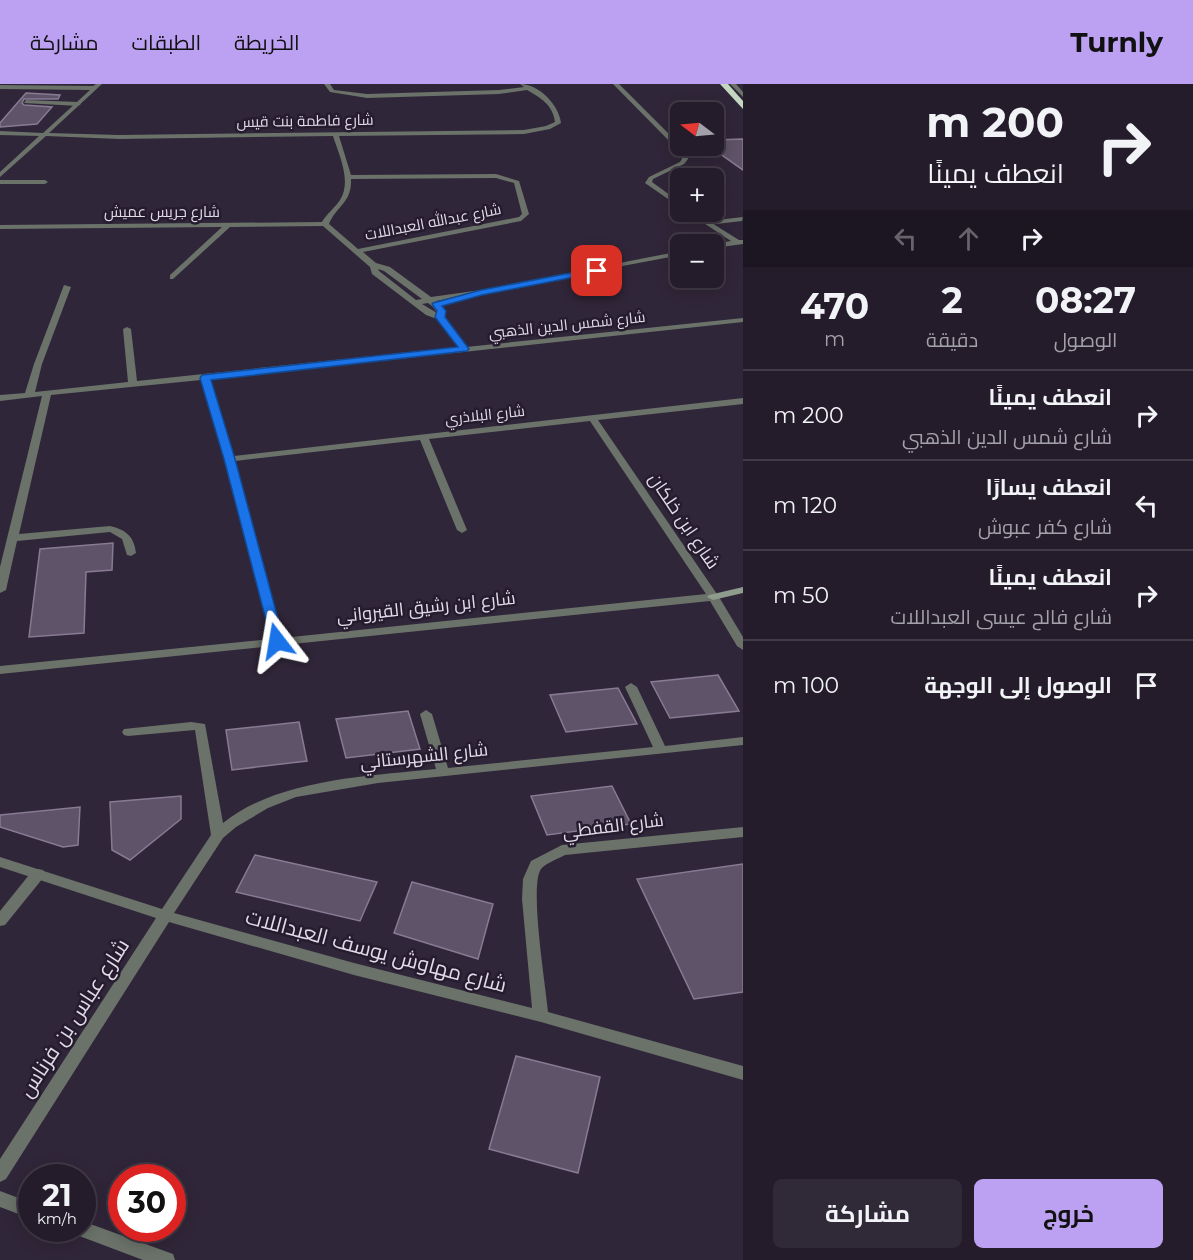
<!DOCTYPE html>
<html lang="ar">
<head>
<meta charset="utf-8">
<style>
  body { margin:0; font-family:Montserrat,Cairo,sans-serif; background:#302937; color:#f1f3f6; direction:rtl; height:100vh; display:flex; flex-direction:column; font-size:22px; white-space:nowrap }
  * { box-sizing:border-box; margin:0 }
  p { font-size:20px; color:#a3a1a9 }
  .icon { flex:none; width:33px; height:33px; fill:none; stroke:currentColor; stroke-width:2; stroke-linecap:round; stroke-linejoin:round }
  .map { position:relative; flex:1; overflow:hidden; direction:ltr }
  .panel { display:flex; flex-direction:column; background:#241c2b; width:450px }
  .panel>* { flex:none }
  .guide { background:#241c2b; color:#f1f3f6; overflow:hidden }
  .needle { width:39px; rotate:286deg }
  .controls { position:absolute; left:670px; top:18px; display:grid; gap:12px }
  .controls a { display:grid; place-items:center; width:54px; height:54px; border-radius:9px; background:#241c2b; box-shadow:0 3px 15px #0003,0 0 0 2px #413a47; font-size:30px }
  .speed { position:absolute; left:18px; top:1080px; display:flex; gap:12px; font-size:30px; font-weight:700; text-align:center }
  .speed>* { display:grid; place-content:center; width:78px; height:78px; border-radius:50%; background:#241c2b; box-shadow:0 3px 15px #0003,0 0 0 2px #413a47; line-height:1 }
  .speed small { font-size:15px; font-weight:400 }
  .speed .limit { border:9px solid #d22; background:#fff; color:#111 }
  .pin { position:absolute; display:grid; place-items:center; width:51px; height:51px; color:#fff; margin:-26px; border-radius:12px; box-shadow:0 3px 9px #0006 }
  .me { position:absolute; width:66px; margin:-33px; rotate:346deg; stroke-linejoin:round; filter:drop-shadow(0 0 4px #0008) }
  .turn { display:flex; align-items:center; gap:21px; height:126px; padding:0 30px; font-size:27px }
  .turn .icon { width:78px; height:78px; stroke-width:2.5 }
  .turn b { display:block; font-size:42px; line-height:51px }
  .lanes { display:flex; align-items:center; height:57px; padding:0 30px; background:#0003; justify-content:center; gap:30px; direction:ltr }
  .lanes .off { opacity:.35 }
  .eta { display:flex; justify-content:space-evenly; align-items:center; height:102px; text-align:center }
  .eta b { font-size:36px; font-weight:700; line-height:42px }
  .button { display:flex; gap:12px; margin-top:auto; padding:12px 30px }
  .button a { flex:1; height:69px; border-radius:9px; background:#bca0f2; color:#111; font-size:24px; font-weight:700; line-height:69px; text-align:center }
  .button a+a { background:#302937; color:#f1f3f6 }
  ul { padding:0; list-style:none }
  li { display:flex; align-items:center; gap:18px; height:90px; padding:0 30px; border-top:2px solid #413a47 }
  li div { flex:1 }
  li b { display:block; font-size:22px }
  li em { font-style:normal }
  header { display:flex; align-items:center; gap:36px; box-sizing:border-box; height:84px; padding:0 30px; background:#bca0f2; color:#111 }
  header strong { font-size:28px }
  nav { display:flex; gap:33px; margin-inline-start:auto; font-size:21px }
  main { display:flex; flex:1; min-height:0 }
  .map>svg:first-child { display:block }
  .building { fill:#5e5368; stroke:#877b93; stroke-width:1.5 }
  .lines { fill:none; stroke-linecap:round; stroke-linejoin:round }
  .lane { fill:#6a7269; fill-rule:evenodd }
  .street { fill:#6a7269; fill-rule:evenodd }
  .secondary { fill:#8e9b8d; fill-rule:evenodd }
  .highway { fill:#c3d7c1; fill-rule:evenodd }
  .route { fill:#1a73e8; stroke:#114b97; stroke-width:1.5 }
  .labels { text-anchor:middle; stroke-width:5; stroke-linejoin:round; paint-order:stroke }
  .far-street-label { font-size:15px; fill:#e2dbe8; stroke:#261c2f }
  .street-label { font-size:18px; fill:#e2dbe8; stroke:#261c2f }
  .near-street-label { font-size:21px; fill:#e2dbe8; stroke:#261c2f }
</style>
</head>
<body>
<header>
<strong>Turnly</strong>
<nav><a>الخريطة</a><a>الطبقات</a><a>مشاركة</a></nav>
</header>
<main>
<section class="panel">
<div class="guide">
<div class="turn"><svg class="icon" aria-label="right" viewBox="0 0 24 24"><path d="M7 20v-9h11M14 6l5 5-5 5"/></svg><div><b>200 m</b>انعطف يمينًا</div></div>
<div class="lanes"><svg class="icon off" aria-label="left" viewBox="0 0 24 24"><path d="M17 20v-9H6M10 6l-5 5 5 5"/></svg><svg class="icon off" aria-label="ahead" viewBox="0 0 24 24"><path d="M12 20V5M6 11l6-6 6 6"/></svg><svg class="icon" aria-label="right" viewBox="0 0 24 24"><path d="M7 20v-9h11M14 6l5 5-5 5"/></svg></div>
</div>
<div class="eta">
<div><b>08:27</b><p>الوصول</p></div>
<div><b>2</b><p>دقيقة</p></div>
<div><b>470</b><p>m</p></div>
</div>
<ul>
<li><svg class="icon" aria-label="right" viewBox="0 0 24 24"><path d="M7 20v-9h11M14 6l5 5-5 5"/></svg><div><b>انعطف يمينًا</b><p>شارع شمس الدين الذهبي</p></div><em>200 m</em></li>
<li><svg class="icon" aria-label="left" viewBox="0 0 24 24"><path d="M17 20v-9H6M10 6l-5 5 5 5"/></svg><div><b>انعطف يسارًا</b><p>شارع كفر عبوش</p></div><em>120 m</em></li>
<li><svg class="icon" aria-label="right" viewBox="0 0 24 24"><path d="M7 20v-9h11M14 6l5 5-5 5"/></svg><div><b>انعطف يمينًا</b><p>شارع فالح عيسى العبداللات</p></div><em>50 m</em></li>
<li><svg class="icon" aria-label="arrive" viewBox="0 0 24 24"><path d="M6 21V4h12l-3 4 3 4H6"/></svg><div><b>الوصول إلى الوجهة</b></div><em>100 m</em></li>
</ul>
<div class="button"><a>خروج</a><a>مشاركة</a></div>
</section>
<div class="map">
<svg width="743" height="1176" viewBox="0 0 743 1176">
  <rect width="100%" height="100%" fill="#302639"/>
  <g class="building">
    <path d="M26,9L60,11L58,15H24L22,19L24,21L52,23L37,40L0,43V39Z"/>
    <path d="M743,55V86L709,62H714V56Z"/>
    <path d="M113,459L112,486L86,488L84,549L29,553L40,465Z"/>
    <path d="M718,591L739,627L670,634L651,598Z"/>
    <path d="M618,604L637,640L566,648L550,611Z"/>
    <path d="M408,627L420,665L346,674L336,635Z"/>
    <path d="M299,638L307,677L232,686L226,646Z"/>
    <path d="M612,702L631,740L547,751L531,712Z"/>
    <path d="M181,712V735L130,776L112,766L110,718Z"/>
    <path d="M80,723L78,761L63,763L0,743V731Z"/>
    <path d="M255,771L377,798L360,837L236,808Z"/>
    <path d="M743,780V908L694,915L637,795Z"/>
    <path d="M412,798L493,820L478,875L394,849Z"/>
    <path d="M516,972L600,993L578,1089L489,1065Z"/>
  </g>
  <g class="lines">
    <g class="lane">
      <path d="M730,0H736L743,8V13Z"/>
      <path d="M26,16L78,18L81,20L78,22L24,19Z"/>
      <path d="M0,96H45L48,98L45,100H0Z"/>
      <path d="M743,133L742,137L708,141L704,139L708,137Z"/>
      <path d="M38,785L43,786L45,790L43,794L5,841L0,842V827L33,786Z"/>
    </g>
    <g class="street">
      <path d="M96,0H102L49,49L119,51L524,46L546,42L555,38C553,21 541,14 527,6L499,10L367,14L330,8L324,0H330L334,6L367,10L499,6L524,3L520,0C539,0 559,21 561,39L550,45L524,50L339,52L351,91L496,90L519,97L529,130L521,137L363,168L376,179L390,183L431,213L481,206L681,167V171L436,217L445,227L444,233L466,263L743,234V238L210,295L234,372L743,314V320L598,336L719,513L743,553V566L737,562L710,517L0,590V582L271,555L225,375L201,296L51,311L19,450L110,442C126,446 134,452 136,469L131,472L127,471L122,455L110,448L17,457L6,506L0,509V483L42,312L0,317V311L25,309L34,280L64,201L71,203L42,280L35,308L128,298L123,245L127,243L131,245L137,297L458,263L437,235L426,231L372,190L370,183L323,142L230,143L173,195H170V191L222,143L0,145V141L322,138C327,129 335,124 340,116C352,97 339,71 333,52L119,55L46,52L0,93V88L39,52L0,51V47L43,49L90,6L0,5V1L93,2ZM496,94L514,99L522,130L519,133L358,165L329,140C337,121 352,119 351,95ZM378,185L384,187L422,215L416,216L379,187ZM428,219L433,223L437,229L422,220ZM590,337L706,510L282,554L235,377L420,356L457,446L462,449L467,446L429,355Z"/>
      <path d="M613,0H619L686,67L688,75L684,80L653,95L652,98L681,119V124L645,99L649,93L680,78L682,75L680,68Z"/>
      <path d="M687,128H694L739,156H743V160L714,164V160H711L731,157Z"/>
      <path d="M631,599L637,603L665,662L743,653V661L378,699L296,713L268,724L236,743L223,754L174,829L354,879L532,924L522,815L523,795L531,777L562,761L743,743V753L565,771C558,775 546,779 541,785C529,802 546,903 548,928L743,982V996L541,938L354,891L169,838L6,1095L0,1098V1075L156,834L0,783V773L162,825L211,751L195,646L128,652L124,651L122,648L124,645L191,638L205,640L223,739C278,695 368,692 436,685L420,630L426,626L432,630L448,684L653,663L625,603Z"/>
      <path d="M0,1107L32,1119V1135L0,1123Z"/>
      <path d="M82,1137L173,1170L175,1176H143L74,1150L71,1144H82Z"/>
    </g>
    <path class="secondary" d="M743,503V509L713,516L707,513L709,511Z"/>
    <path class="highway" d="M720,0H728L743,17V25Z"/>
  </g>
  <path class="route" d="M597,184L601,187L600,188L482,211L442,222L446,227L445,233L469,265L467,267L211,296L235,375L284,557L282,559H272L224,375L200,294L202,291L458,263L435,233L437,227L432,220L433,219L481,206Z"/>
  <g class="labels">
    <g class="far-street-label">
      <text transform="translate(305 37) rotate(-1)" y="5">شارع فاطمة بنت قيس</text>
      <text x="162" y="133">شارع جريس عميش</text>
      <text transform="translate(433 138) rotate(-11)" y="5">شارع عبدالله العبداللات</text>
      <text transform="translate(567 241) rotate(-6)" y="5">شارع شمس الدين الذهبي</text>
      <text transform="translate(485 331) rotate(-6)" y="5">شارع البلاذري</text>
    </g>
    <g class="street-label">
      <text transform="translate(684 437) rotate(56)" y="6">شارع ابن خلكان</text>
      <text transform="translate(426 523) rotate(-6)" y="6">شارع ابن رشيق القيرواني</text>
      <text transform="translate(424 672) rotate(-6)" y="6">شارع الشهرستاني</text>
      <text transform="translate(613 742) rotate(-7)" y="6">شارع القفطي</text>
    </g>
    <g class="near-street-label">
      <text transform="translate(376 867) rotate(15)" y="7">شارع مهاوش يوسف العبداللات</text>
      <text transform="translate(74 934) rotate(-57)" y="7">شارع عباس بن فرناس</text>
    </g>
  </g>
</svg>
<div class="controls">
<a><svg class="needle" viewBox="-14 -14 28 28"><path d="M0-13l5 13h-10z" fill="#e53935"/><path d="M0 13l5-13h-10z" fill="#a3a1a9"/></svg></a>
<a>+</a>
<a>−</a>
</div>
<div class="speed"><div>21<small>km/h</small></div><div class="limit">30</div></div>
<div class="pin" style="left:597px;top:187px;background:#d93025"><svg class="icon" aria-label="arrive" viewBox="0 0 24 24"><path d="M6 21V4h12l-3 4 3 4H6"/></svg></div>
<svg class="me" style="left:277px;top:557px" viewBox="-20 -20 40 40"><path d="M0-17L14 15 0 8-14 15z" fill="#1a73e8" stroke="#fff" stroke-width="4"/></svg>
</div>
</main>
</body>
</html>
